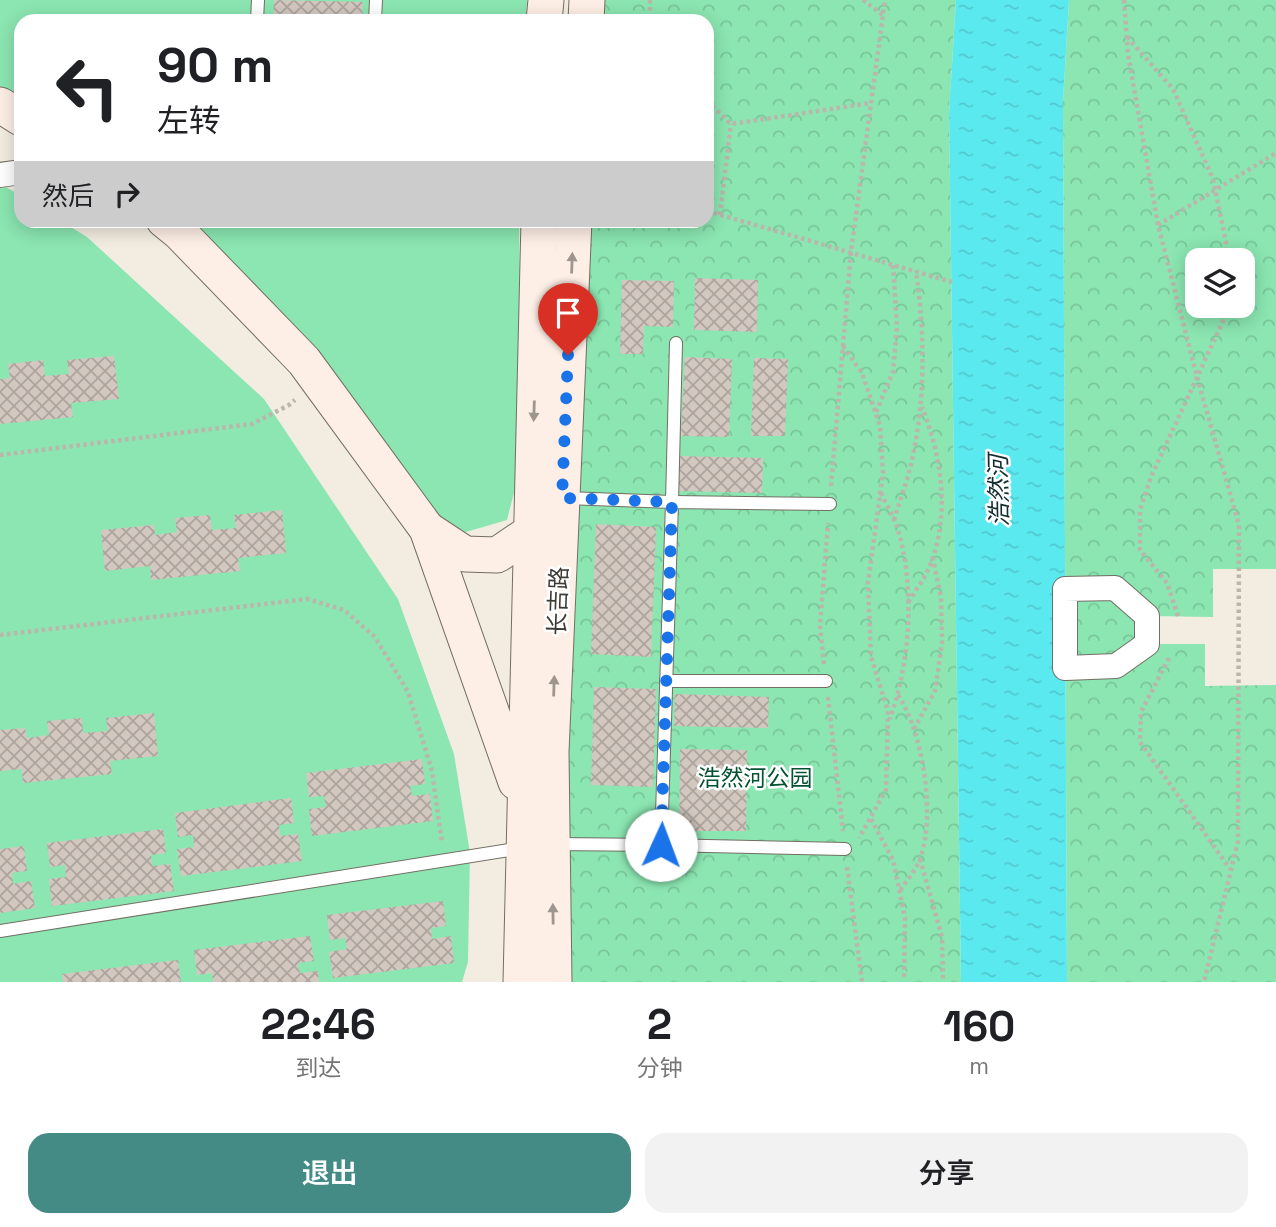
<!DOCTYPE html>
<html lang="zh">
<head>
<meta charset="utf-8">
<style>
  body { margin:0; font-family:"Space Grotesk","Noto Sans SC",sans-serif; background:#f2f2f2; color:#202124; height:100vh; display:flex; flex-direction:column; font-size:26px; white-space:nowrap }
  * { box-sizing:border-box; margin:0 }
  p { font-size:23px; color:#757577 }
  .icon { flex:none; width:38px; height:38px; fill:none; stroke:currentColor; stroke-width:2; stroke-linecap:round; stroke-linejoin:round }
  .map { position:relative; height:982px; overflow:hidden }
  .side { display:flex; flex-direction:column; background:#fff; flex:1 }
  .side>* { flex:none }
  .guide { position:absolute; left:14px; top:14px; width:700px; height:214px; border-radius:21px; box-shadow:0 4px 18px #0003; background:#fff; color:#202124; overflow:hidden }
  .controls { position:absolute; left:1185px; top:248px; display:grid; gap:14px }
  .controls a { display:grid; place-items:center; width:70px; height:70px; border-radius:14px; background:#fff; box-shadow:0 4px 18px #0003; font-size:35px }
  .pin { position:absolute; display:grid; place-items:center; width:60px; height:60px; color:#fff; margin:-72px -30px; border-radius:50% 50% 50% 0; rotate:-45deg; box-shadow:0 0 7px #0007 }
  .pin .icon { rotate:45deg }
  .me { position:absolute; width:77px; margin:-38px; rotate:2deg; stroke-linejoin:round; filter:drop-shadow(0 0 5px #0008) }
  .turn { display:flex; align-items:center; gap:24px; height:147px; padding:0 28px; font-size:32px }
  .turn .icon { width:91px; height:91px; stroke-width:2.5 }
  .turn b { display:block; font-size:49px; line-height:60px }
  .then { display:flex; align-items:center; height:66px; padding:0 28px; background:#0003; gap:14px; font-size:26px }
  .eta { display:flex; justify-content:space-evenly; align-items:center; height:119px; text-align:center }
  .eta b { font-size:42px; font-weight:600; line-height:49px }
  .button { display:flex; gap:14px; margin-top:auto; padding:14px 28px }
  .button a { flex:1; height:80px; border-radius:21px; background:#448b85; color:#fff; font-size:28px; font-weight:600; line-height:80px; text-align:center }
  .button a+a { background:#f2f2f2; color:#202124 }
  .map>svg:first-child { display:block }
  .grass { fill:#8be6b1 }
  .park { fill:url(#park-crowns); fill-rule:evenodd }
  .water { fill:url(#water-ripples) }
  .building { fill:url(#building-cross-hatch) }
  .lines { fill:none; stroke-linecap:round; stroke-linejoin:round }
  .lane-casing { stroke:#736e64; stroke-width:14 }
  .street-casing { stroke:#736e64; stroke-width:26 }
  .secondary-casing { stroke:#736e64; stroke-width:37 }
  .path { stroke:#bbb6ac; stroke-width:4.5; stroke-dasharray:3.5 3.5; stroke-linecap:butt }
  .lane { stroke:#fff; stroke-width:12 }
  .street { stroke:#fff; stroke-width:24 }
  .secondary { stroke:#feefe6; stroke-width:35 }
  .oneway { fill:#9e958e }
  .route { stroke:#1a73e8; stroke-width:12; stroke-dasharray:0 21.6 }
  .labels { text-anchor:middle; stroke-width:5; stroke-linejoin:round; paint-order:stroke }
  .street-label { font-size:23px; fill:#3d3b36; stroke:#fff }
  .park-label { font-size:23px; fill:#035230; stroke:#fff }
  .water-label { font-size:24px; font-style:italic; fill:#162e30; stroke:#fff }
</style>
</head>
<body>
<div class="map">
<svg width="1276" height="982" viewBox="0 0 1276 982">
  <defs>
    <pattern id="park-crowns" width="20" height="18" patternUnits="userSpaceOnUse" patternTransform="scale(1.75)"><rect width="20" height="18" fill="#8be6b1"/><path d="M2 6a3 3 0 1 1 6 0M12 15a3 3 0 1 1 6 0" fill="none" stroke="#79c699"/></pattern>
    <pattern id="water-ripples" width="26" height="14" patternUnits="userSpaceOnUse" patternTransform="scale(1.75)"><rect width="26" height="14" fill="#5be9f0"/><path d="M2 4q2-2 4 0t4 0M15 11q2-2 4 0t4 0" fill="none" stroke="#50c9ce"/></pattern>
    <pattern id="building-cross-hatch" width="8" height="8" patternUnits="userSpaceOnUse" patternTransform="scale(1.75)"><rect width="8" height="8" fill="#d3c8c0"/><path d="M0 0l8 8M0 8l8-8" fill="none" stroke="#aca49d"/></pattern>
  </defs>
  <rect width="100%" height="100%" fill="#f3ede1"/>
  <g class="grass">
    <path d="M0,0H527L526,21H21V107L0,95Z"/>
    <path d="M6,187L21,196V220L61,221L87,237L264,399L398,599L454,754L470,853L468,962L462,982H0V188Z"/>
    <path d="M172,221H519L522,448L517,481L507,520L466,532L428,512Z"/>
  </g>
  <g class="park">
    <path d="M587,0H956L949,113L961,982H554L574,221L707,220V21H586Z"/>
    <path d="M1069,0H1276V569H1213V617L1147,616V644H1205V686L1276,685V982H1067L1063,102ZM1197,261H1242V306H1197Z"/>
  </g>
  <path class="water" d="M956,0H1069L1063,102L1067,982H961L949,113Z"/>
  <g class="building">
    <path d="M274,0L363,2L362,21H273Z"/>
    <path d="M695,278L758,280L757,332L694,330Z"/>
    <path d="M622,280L674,281L673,327L644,326L643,354H620Z"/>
    <path d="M114,356L119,399L71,403L73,417L0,424V379L10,378L8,364L43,360L45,376L69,374L67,360Z"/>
    <path d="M685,357L732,359L729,437L681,436Z"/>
    <path d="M754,358L788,359L785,436H751Z"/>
    <path d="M679,456L763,458L762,493L678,491Z"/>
    <path d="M282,510L286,553L238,558L240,571L151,580L150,566L105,571L101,530L154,525L155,535L177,532L175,518L210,515L212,530L236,528L234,515Z"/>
    <path d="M596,524L656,527L651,657L591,654Z"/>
    <path d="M594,687L656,689L653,787L591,785Z"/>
    <path d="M675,694L769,697L768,728L674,726Z"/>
    <path d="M154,713L158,756L110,761L112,774L23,783L22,769L0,771V730L25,728L27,738L49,735L47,721L82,718L83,733L108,731L106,718Z"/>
    <path d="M680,749L747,750L746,831H679Z"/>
    <path d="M422,759L425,784L410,786L412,796L430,794L433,821L312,836L309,809L326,807L324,796L309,797L306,773Z"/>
    <path d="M291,798L294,823L279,825L280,836L298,834L302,861L181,876L177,849L194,847L193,835L178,837L175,813Z"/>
    <path d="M163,829L166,853L151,855L152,866L170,864L174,891L52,906L49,879L66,877L65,865L50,867L47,843Z"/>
    <path d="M24,846L27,871L12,873L13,884L31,881L35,908L0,913V849Z"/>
    <path d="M443,901L446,926L431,928L432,939L451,936L454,963L333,978L329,952L347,949L345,938L330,940L327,915Z"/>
    <path d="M310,936L314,961L298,963L300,973L318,971L319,982H213L212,973L197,975L194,950Z"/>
    <path d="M178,960L181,982H63L62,974Z"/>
  </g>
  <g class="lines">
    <g class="lane-casing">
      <g id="lane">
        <path d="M257,21L258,0"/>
        <path d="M375,21L376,0"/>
        <path d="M361,220H366"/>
        <path d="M566,498L672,502L676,343"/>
        <path d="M666,681H826"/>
        <path d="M553,844L661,845L672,502L830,504"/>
        <path d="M661,845L845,849"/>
        <path d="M0,931L522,848"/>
      </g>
    </g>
    <g class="street-casing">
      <g id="street">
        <path d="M0,175L21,172"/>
        <path d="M1115,588L1147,616V644L1116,666L1065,668V589Z"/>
      </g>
    </g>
    <g class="secondary-casing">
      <g id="secondary">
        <path d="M544,21L546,0"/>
        <path d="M586,21L587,0"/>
        <path d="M0,105L21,118"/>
        <path d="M164,220L180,233L304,361L427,529L516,782"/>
        <path d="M427,529L465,554L497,555L531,532"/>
        <path d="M521,982L539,220"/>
        <path d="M554,982L551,752L574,220"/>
      </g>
    </g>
    <g class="path">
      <path d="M650,0V21"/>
      <path d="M863,0L883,15"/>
      <path d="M1124,0L1128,54L1158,225L1197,377L1239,525L1238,841L1204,982"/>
      <path d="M1127,37L1173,89L1213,179L1226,242L1225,261"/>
      <path d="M707,101L731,124L871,103"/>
      <path d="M707,211L952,282"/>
      <path d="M720,215L731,124"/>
      <path d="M1158,225L1276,153"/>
      <path d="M843,346L862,373L880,426L883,473L868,583L871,657L888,711L886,790L859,838"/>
      <path d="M876,412L893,372L897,327L893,264"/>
      <path d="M0,455L252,424L289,405L295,400"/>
      <path d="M831,486L851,252L885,0"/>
      <path d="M881,493C887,506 895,519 899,533C915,592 910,661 890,719"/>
      <path d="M894,520C899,502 907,483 911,464C926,399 925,335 916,271"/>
      <path d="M908,602C917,589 927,575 932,560C950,511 941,455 922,407"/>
      <path d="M1178,616L1167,583L1140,550V510L1151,477L1223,321V306"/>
      <path d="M0,635L307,599L344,610L375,637L408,692L432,771L442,843"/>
      <path d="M1169,658L1141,712L1140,742L1230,869"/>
      <path d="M824,664L820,626L828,523"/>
      <path d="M898,695C923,732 936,816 920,859C916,870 906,881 900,891"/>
      <path d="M828,697L843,831"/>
      <path d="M914,729L935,691L942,643L941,597L933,559"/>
      <path d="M871,819L893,860L905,918L904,980"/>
      <path d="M920,859L942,937L943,981"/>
      <path d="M847,867L862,982"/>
    </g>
    <use href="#lane" class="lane"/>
    <use href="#street" class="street"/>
    <use href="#secondary" class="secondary"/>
  </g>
  <defs><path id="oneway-solid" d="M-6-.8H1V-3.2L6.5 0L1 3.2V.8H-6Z" transform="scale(1.75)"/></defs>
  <g class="oneway">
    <use href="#oneway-solid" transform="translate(572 263) rotate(-88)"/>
    <use href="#oneway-solid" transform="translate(534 411) rotate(92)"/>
    <use href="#oneway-solid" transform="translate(554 686) rotate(-88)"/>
    <use href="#oneway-solid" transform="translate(553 914) rotate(-91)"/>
  </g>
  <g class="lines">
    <path class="route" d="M568,355L562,498L672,502L661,845"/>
  </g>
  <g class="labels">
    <g class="street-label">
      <text transform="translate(558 601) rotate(-88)" y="8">长吉路</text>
    </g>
    <g class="park-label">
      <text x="755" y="786">浩然河公园</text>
    </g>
    <g class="water-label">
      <text transform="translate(999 491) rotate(-91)" y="8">浩然河</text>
    </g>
  </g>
</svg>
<div class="controls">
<a><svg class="icon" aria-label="layers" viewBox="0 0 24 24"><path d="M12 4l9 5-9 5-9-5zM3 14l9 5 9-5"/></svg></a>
</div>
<div class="pin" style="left:568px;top:355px;background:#d93025"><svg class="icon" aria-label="arrive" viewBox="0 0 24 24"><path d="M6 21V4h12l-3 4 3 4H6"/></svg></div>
<svg class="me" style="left:661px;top:845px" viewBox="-20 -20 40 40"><circle r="19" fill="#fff"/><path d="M0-13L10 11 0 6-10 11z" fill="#1a73e8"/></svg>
<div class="guide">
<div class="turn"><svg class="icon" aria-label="left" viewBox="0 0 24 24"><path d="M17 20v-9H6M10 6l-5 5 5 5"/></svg><div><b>90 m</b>左转</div></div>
<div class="then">然后<svg class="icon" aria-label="right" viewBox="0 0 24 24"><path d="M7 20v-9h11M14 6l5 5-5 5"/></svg></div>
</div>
</div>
<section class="side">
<div class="eta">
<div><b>22:46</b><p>到达</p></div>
<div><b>2</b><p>分钟</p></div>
<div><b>160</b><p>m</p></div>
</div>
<div class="button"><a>退出</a><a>分享</a></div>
</section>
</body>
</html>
